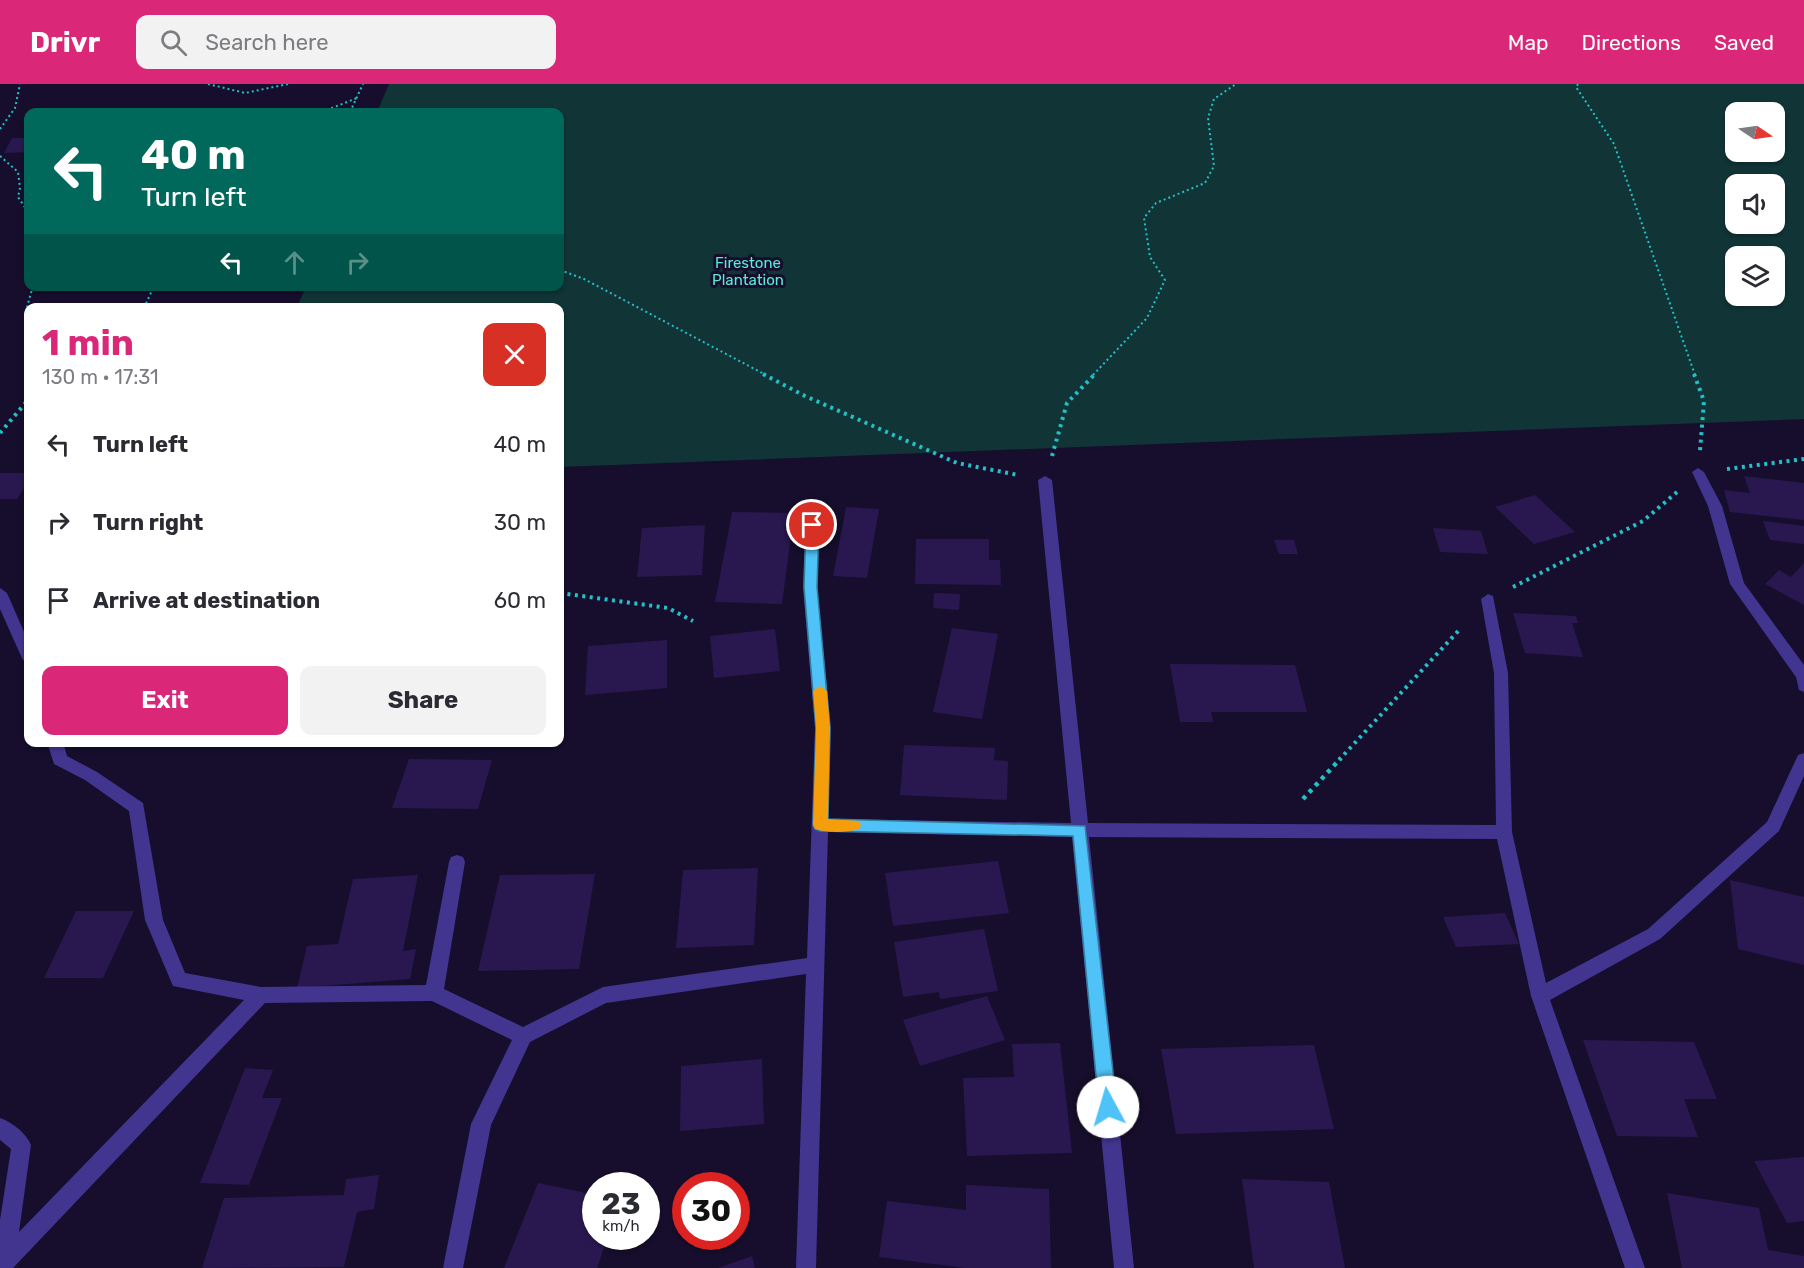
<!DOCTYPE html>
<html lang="en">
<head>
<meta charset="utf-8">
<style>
  body { margin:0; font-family:Rubik,sans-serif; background:#f2f2f3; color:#2b2b33; height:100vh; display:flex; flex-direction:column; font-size:22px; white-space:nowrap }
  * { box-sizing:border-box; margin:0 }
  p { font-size:20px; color:#7c7c81 }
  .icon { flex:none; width:33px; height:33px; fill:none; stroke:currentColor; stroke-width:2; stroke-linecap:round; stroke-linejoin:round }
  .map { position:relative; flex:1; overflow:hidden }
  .panel { position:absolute; left:24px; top:219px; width:540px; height:444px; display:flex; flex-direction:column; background:#fff; border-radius:12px; box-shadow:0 2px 4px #0004 }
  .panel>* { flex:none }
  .banner { position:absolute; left:24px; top:24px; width:540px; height:183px; border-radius:12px; box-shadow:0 2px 4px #0004; background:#00695c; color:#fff; overflow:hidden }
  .needle { width:39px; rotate:103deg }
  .buttons { position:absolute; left:1725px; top:18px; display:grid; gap:12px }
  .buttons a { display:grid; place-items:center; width:60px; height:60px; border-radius:12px; background:#fff; box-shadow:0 2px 4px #0004; font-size:30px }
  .speed { position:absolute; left:582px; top:1088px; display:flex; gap:12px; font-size:30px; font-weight:700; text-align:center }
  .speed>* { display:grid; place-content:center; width:78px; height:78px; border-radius:50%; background:#fff; box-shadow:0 2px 4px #0004; line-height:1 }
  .speed small { font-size:15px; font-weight:400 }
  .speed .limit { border:9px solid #d22; background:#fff; color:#111 }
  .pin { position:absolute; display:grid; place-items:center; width:51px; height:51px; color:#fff; margin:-26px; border:3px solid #fff; border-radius:50%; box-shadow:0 2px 6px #0007 }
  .me { position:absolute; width:66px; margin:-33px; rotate:354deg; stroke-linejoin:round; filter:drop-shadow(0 0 4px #0008) }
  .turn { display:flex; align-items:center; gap:21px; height:126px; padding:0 18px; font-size:27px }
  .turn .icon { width:78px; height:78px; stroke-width:2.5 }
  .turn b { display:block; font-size:42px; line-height:51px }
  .lanes { display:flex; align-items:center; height:57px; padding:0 18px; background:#0003; justify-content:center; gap:30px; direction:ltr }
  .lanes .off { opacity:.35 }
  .round { display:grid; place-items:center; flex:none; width:63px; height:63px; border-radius:12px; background:#f2f2f3 }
  .headline { display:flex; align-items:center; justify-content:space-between; height:102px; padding:0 18px }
  h1 { font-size:36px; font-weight:700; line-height:45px; color:#db2777 }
  .action { display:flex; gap:12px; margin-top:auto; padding:12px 18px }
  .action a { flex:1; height:69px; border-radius:12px; background:#db2777; color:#fff; font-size:24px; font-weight:700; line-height:69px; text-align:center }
  .action a+a { background:#f2f2f3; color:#2b2b33 }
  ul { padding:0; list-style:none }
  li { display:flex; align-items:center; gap:18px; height:78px; padding:0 18px }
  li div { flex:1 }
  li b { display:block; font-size:22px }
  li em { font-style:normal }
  header { display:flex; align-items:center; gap:36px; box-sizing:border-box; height:84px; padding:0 30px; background:#db2777; color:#fff }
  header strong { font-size:28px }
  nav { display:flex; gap:33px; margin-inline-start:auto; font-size:21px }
  .search { width:420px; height:54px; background:#f2f2f3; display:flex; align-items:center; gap:15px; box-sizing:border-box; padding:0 21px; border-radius:12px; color:#7c7c81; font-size:22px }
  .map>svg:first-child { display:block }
  .green { fill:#113436; fill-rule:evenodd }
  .building { fill:#29184f }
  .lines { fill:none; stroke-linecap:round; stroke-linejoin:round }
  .path-far2 { stroke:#24c0c8; stroke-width:2; stroke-dasharray:2 3; stroke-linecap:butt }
  .path-far1 { stroke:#24c0c8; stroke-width:4; stroke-dasharray:3 4.5; stroke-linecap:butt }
  .path { stroke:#24c0c8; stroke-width:4.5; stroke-dasharray:4 5; stroke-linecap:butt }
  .minor { fill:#42358f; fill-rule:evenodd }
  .route { fill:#4fc3f7; stroke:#337fa1; stroke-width:1.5 }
  .slow { fill:#f59e0b }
  .labels { text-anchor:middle; stroke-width:6; stroke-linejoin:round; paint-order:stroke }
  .far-park-label { font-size:15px; fill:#58ecd7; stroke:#160e2c }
</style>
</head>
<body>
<header>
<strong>Drivr</strong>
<div class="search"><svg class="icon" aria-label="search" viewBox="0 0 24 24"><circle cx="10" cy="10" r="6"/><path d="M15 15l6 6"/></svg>Search here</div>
<nav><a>Map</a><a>Directions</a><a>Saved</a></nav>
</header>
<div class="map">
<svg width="1804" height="1184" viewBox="0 0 1804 1184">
  <rect width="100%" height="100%" fill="#160e2c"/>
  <path class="green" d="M389,0H1804V335L560,383V224L297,223L306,203L560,202V28H377ZM1736,28H1774V68H1736ZM1736,100H1774V140H1736ZM1736,172H1774V212H1736Z"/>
  <g class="building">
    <path d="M12,54H28V68L4,69Z"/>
    <path d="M0,389H28V398L17,415H0Z"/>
    <path d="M1744,392L1804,399V436L1730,428L1724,406L1750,409Z"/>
    <path d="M1535,411L1575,448L1534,460L1495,423Z"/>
    <path d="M846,423L879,425L867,494L833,492Z"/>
    <path d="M732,428L794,429L782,520L715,518Z"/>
    <path d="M1763,437L1804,442V460L1770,456Z"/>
    <path d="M705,441L702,491L637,493L642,444Z"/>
    <path d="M1433,444L1481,447L1488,470L1440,468Z"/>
    <path d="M916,455H989V476H1000L1001,501L915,500Z"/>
    <path d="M1274,456H1294L1298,470H1279Z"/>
    <path d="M1804,479V521L1765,500L1779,486L1791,493Z"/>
    <path d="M934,509L960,510L959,526L933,524Z"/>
    <path d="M1513,529L1576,532L1578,539H1572L1583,573L1525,569Z"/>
    <path d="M952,544L998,550L982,635L933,628Z"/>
    <path d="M775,545L780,587L714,594L710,552Z"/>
    <path d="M667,556V604L585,611L588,562Z"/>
    <path d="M1170,580L1295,581L1307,628H1211L1213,638H1180Z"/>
    <path d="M904,661L995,664L994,676L1008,677L1007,716L900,711Z"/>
    <path d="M409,675L492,676L478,725L392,724Z"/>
    <path d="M998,777L1009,829L893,842L885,789Z"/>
    <path d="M758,784L754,861L676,864L683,786Z"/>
    <path d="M595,790L579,885L478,887L500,791Z"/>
    <path d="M418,791L403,867L416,865L410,895L297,904L307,862L338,860L353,795Z"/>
    <path d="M1730,796L1804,813V881L1738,865Z"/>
    <path d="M76,827H134L103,894H44Z"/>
    <path d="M1505,829L1519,860L1456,863L1443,833Z"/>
    <path d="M984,845L998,907L940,915L939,908L903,913L894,858Z"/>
    <path d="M987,912L1005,956L920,982L903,936Z"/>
    <path d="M1583,956L1694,958L1717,1015H1684L1698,1053L1617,1052Z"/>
    <path d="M1060,959L1072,1069L967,1072L963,994L1014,993L1012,960Z"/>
    <path d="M1314,961L1334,1045L1176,1050L1161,965Z"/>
    <path d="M762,975L764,1040L680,1047L681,982Z"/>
    <path d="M245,984L273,986L262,1014H282L249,1101L200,1099Z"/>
    <path d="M1804,1073V1137L1787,1139L1754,1077Z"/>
    <path d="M379,1091L374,1125L357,1128L344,1183L202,1184L224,1114L344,1111L346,1095Z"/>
    <path d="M1242,1095L1329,1098L1345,1184H1254Z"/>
    <path d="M538,1099L596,1111V1152H608L597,1184H504Z"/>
    <path d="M966,1101L1049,1105L1051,1184H965L879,1173L887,1117L966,1126Z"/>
    <path d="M1667,1109L1759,1124L1768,1166L1804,1172V1184H1682Z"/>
    <path d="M752,1172L755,1184H718Z"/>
  </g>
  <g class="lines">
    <g class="path-far2">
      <path d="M208,0L245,9L288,0"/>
      <path d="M1578,0L1576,3L1614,60L1695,291"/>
      <path d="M322,28L357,14"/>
      <path d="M350,28L363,0"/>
      <path d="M0,45L15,24L20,0"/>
      <path d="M0,72L18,88L20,104L18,113L28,128"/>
      <path d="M560,186L584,195L766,291"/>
      <path d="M144,224L154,202"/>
      <path d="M28,258L25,230L33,202"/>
      <path d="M1093,291L1147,234L1165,196L1150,173L1144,134L1156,119L1205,99L1214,82L1208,34L1214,15L1236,0"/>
    </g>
    <g class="path-far1">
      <path d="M763,290L805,312L957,379L1018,391"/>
      <path d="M1694,290L1704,317L1700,367"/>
      <path d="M0,349L28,316"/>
      <path d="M1052,372L1067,319L1095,290"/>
      <path d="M1727,385L1804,375"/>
      <path d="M1513,503L1643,437L1677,408"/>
      <path d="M560,509L668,524L693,537"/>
      <path d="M1339,676L1461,544"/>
    </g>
    <path class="path" d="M1303,715L1341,674"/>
    <g class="minor">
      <path d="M1698,384L1704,388L1722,422L1744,499L1804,581V608L1799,606L1796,593L1730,500L1708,422L1692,388Z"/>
      <path d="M1045,392L1052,396L1088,739L1496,741L1494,589L1481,515L1488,510L1493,512L1508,589L1512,748L1546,899L1648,845L1767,738L1798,671L1804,669V692L1779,747L1660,855L1550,916L1645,1184H1625L1531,912L1497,755L1089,753L1134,1184H1114L1072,753L828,748L816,1184H796L806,890L606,919L530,958L491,1041L463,1184H443L471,1040L512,956L432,917L265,919L13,1184H0V1136L11,1065L0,1056V1034C12,1038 26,1049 31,1061L19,1148L244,916L173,902L145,836L129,727L85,696L54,680L47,658H63L67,672L97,688L143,719L163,836L185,889L261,903L426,901L449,778L451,773L457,771L463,773L465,778L444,905L523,943L603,903L807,874L815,644L803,503L806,420L813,416L820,420L817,503L831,644L828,735L1071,739L1038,396Z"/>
      <path d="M0,504L7,509L28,557V577L23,576L21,572L0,525Z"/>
    </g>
  </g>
  <path class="route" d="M812,437L819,441L817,503L830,644L828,735L1085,742L1117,1023L1114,1028L1108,1031L1102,1028L1099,1023L1073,752L820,747L815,745L813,741L816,644L804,503L806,441Z"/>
  <path class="slow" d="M820,602L827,607L830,644L828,735L859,737L861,741L859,745C847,749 827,749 815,745L813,741L816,644L813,607Z"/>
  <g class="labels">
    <g class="far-park-label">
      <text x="748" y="184">Firestone<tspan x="748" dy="17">Plantation</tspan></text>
    </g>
  </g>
</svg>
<div class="buttons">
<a><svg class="needle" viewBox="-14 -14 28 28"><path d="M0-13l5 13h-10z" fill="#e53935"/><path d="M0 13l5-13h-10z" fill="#7c7c81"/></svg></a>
<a><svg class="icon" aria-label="sound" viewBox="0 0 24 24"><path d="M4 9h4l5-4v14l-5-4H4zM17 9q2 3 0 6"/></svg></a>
<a><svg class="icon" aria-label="layers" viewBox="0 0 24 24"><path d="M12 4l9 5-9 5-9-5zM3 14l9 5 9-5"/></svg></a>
</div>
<div class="speed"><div>23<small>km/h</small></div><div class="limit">30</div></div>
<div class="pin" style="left:812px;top:441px;background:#d93025"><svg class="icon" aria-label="arrive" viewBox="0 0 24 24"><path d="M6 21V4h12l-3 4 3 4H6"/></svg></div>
<svg class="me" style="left:1108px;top:1023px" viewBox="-20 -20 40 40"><circle r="19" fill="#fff"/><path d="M0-13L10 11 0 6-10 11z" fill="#4fc3f7"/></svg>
<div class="banner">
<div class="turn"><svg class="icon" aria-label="left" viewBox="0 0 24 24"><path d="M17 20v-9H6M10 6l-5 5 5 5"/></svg><div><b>40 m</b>Turn left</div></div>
<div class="lanes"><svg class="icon" aria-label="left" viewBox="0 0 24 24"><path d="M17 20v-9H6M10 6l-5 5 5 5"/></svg><svg class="icon off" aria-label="ahead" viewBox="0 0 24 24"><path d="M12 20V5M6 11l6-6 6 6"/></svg><svg class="icon off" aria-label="right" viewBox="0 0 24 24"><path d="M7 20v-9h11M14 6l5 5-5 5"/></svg></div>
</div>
<section class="panel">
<div class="headline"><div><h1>1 min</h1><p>130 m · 17:31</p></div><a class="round" style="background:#d93025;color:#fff"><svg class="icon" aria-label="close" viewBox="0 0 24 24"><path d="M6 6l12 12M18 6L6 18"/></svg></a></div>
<ul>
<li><svg class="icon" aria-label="left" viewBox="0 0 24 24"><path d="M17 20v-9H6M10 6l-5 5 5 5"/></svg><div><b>Turn left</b></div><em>40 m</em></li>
<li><svg class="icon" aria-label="right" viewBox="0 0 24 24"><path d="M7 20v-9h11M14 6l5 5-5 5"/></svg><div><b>Turn right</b></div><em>30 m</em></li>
<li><svg class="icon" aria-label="arrive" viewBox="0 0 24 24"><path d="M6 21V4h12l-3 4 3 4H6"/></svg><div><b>Arrive at destination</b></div><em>60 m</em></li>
</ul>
<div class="action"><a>Exit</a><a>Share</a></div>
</section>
</div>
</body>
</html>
